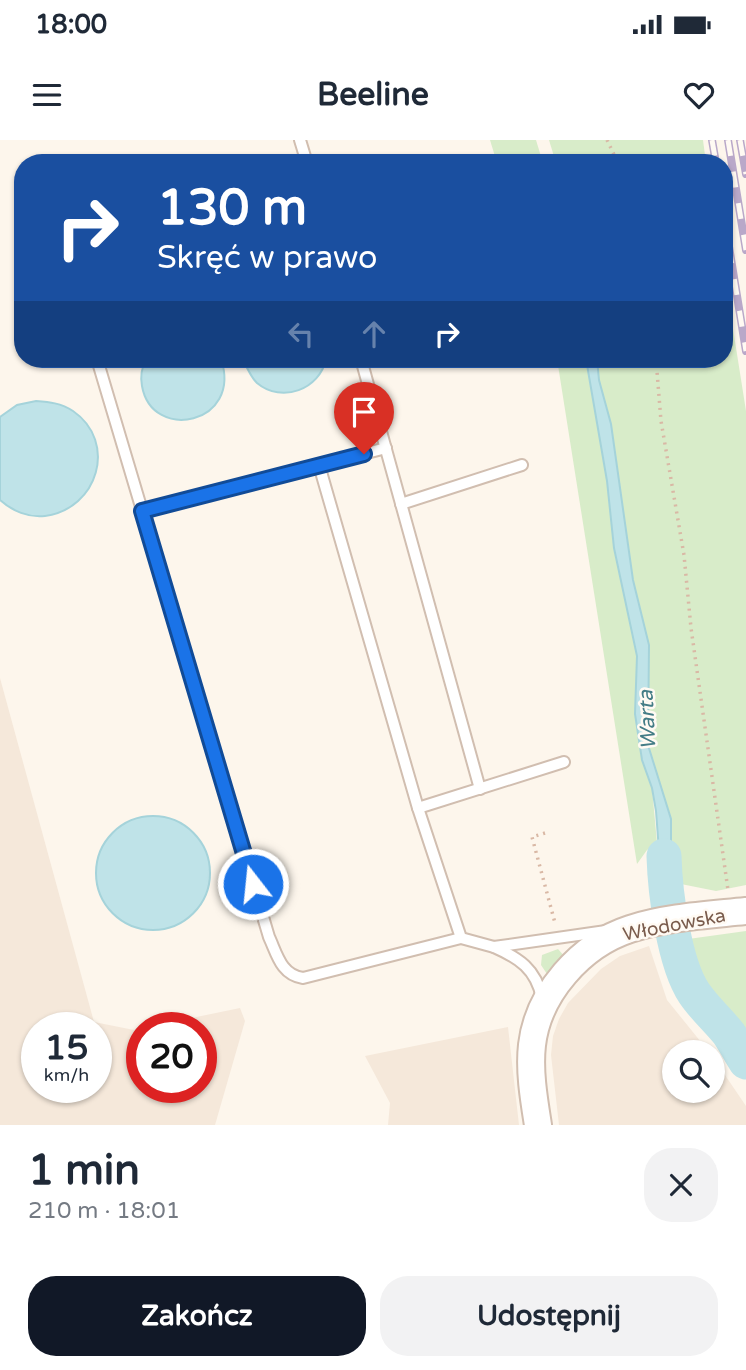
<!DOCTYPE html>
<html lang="pl">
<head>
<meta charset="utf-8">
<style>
  body { margin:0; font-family:"Varela Round",sans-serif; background:#f2f2f3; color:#1f2937; height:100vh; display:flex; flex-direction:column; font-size:26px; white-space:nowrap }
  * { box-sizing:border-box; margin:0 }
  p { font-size:23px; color:#747a83 }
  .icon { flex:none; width:38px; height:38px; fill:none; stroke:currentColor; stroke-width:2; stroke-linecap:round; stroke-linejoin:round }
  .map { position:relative; height:985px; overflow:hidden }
  .sheet { display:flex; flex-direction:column; background:#fff; flex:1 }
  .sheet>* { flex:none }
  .top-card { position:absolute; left:14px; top:14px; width:719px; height:214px; border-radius:28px; box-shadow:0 2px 5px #0004; background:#1a4fa0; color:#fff; overflow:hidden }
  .fabs { position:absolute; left:662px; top:900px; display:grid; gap:14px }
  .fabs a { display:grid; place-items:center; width:63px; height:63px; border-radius:50%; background:#fff; box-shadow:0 2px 5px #0004; font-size:35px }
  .speed { position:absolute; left:21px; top:872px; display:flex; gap:14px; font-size:35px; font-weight:700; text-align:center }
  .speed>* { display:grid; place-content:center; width:91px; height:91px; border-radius:50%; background:#fff; box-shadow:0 2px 5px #0004; line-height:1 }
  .speed small { font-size:18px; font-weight:400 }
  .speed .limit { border:10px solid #d22; background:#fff; color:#111 }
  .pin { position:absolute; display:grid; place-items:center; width:60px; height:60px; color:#fff; margin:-72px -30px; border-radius:50% 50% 50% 0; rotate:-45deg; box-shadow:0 0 7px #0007 }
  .pin .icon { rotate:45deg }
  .me { position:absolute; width:77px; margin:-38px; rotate:344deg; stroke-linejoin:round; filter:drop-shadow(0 0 5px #0008) }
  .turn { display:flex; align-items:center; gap:24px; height:147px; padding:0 28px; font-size:32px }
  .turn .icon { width:91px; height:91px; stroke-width:2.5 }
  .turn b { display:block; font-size:49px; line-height:60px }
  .lanes { display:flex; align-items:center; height:66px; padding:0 28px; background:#0003; justify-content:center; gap:35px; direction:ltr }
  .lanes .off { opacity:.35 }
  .round { display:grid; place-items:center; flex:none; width:74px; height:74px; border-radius:28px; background:#f2f2f3 }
  .head { display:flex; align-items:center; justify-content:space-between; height:119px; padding:0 28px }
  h1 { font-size:42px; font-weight:700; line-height:52px }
  .action { display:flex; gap:14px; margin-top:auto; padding:14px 28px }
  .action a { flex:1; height:80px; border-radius:28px; background:#111827; color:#fff; font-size:28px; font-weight:700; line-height:80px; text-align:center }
  .action a+a { background:#f2f2f3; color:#1f2937 }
  .status { display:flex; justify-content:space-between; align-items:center; height:49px; padding:0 35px; background:#fff; direction:ltr }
  .status svg { height:19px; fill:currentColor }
  header { display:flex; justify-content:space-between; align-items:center; height:91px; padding:0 28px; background:#fff; font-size:32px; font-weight:700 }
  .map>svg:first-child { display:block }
  .residential { fill:#f5e8da; fill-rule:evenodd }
  .green { fill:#d8ecc9 }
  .water { fill:#bfe3e8; stroke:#a5d3da; stroke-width:2 }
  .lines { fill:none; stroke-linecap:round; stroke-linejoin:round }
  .river { stroke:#bfe3e8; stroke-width:35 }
  .service-casing { stroke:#d1beb0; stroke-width:14 }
  .tertiary-casing { stroke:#d1beb0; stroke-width:30 }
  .path { stroke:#d9b8a5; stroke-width:3.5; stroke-dasharray:2 5; stroke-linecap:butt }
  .service { stroke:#fff; stroke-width:10 }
  .tertiary { stroke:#fff; stroke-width:26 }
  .rail-casing { stroke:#b9a8c9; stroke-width:8 }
  .rail { stroke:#fffaf3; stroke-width:5; stroke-dasharray:16; stroke-linecap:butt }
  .route-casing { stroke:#114b97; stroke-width:18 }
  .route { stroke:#1a73e8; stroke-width:12 }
  .labels { text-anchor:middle; stroke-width:5; stroke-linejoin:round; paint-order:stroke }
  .street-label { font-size:19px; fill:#7a5c4d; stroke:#fffaf3 }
  .water-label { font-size:21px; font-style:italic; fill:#437c86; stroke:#fffaf3 }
</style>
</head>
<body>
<div class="status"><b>18:00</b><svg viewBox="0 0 49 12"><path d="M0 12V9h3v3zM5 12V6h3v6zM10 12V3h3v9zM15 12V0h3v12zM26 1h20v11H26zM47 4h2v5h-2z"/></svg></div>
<header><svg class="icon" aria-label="menu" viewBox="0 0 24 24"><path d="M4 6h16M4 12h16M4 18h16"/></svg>Beeline<svg class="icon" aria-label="heart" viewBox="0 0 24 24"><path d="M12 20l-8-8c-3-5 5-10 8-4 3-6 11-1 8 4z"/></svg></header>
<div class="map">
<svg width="746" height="985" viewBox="0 0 746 985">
  <rect width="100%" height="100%" fill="#fdf6ec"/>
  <g class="residential">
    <path d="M0,538L94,882L134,890L142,888V947H201V887H148L240,868L245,881L215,985H0ZM37,887H96V947H37Z"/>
    <path d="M649,806L667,860L709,912H674V950H712V916L746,966V985H559L551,915L553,896L559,879L568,863L601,829L620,816Z"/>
    <path d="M508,887L519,985H388L390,963L365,916Z"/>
  </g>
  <g class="green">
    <path d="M490,0H536L543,23H497Z"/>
    <path d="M549,0H703L706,23H556Z"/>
    <path d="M725,138L746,271V745L716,751L671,742V679L648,605L649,505L633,440L611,284L599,240L597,219H724Z"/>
    <path d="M557,219H586L607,341L614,408L637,516L635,574L642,620L652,648L657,703L647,710L637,724Z"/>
    <path d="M746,791V908L731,888L709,867L698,854L686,826L681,800Z"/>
    <path d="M558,809L565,817L551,835L547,834L541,825L542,815Z"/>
  </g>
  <g class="water">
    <path d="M146,219H221C243,284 152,303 142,246C140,236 142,227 146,219Z"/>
    <path d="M243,219H326C320,249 282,264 257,243C250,236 247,228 243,219Z"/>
    <path d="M586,219H597L599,240L611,284L633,440L649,505L648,605L671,679V742L675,762L663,764L656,671L652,648L642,620L635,574L637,516L614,408L607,341Z"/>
    <path d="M36,261C49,262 61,263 73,271C118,302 98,369 45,376C29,378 12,371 0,360V277L17,265Z"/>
    <circle cx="153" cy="733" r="57"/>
    <path d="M681,800C685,818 688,837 698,854C709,871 741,890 746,908C746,913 746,920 746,925L690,856L681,839L672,801Z"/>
  </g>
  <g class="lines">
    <path class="river" d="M664,716C665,752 674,823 694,853C704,868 718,880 729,894C735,903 740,913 746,922"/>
    <g class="service-casing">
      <g id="service">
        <path d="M300,0L307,23"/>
        <path d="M97,219L269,797C277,814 281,835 303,838L461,798"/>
        <path d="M361,219L480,649"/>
        <path d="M319,325L418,668L461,798L494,807L606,791"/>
        <path d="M401,364L522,325"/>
        <path d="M142,371L386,308"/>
        <path d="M418,668L564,622"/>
        <path d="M494,807C519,818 536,829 542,858"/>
      </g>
    </g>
    <g class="tertiary-casing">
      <path id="tertiary" d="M538,985C534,960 529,931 532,905C538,853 581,805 630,789C667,777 708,775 746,771"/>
    </g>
    <g class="path">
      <path d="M607,0L618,23"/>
      <path d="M656,219L661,281L684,415L691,488L728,750"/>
      <path d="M545,693L532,697L555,783"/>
    </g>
    <use href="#service" class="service"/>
    <use href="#tertiary" class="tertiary"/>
    <g class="rail-casing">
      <g id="rail">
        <path d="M712,0L716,23"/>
        <path d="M728,0L746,110"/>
        <path d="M740,0L746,34"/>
        <path d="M724,76L746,211"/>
      </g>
    </g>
    <use href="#rail" class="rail"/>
  </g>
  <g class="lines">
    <g class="route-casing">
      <path id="route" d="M253,744L142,371L364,314"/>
    </g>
    <use href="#route" class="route"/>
  </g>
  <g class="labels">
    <g class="street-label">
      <text transform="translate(674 784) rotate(-11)" y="7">Włodowska</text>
    </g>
    <g class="water-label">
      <text transform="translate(647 580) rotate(-93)" y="7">Warta</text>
    </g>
  </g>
</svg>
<div class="fabs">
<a><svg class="icon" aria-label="search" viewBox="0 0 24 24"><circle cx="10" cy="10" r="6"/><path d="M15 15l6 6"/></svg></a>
</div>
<div class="speed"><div>15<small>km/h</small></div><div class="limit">20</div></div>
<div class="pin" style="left:364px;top:314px;background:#d93025"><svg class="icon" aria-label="arrive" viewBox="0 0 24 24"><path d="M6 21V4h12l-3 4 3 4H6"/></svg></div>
<svg class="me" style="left:253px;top:744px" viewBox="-20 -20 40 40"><circle r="17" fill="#1a73e8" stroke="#fff" stroke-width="3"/><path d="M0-11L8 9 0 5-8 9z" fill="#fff"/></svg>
<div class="top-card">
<div class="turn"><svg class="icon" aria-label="right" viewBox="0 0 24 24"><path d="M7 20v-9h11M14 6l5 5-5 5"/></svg><div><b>130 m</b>Skręć w prawo</div></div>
<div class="lanes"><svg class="icon off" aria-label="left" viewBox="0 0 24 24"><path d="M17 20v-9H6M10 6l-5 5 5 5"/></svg><svg class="icon off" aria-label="ahead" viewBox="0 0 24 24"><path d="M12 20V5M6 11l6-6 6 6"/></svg><svg class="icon" aria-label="right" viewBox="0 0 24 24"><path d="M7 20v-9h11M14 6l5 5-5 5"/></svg></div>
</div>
</div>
<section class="sheet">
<div class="head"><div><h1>1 min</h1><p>210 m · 18:01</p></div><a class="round"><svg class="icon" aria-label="close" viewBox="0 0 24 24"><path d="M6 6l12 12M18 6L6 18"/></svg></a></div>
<div class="action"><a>Zakończ</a><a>Udostępnij</a></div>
</section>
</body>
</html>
